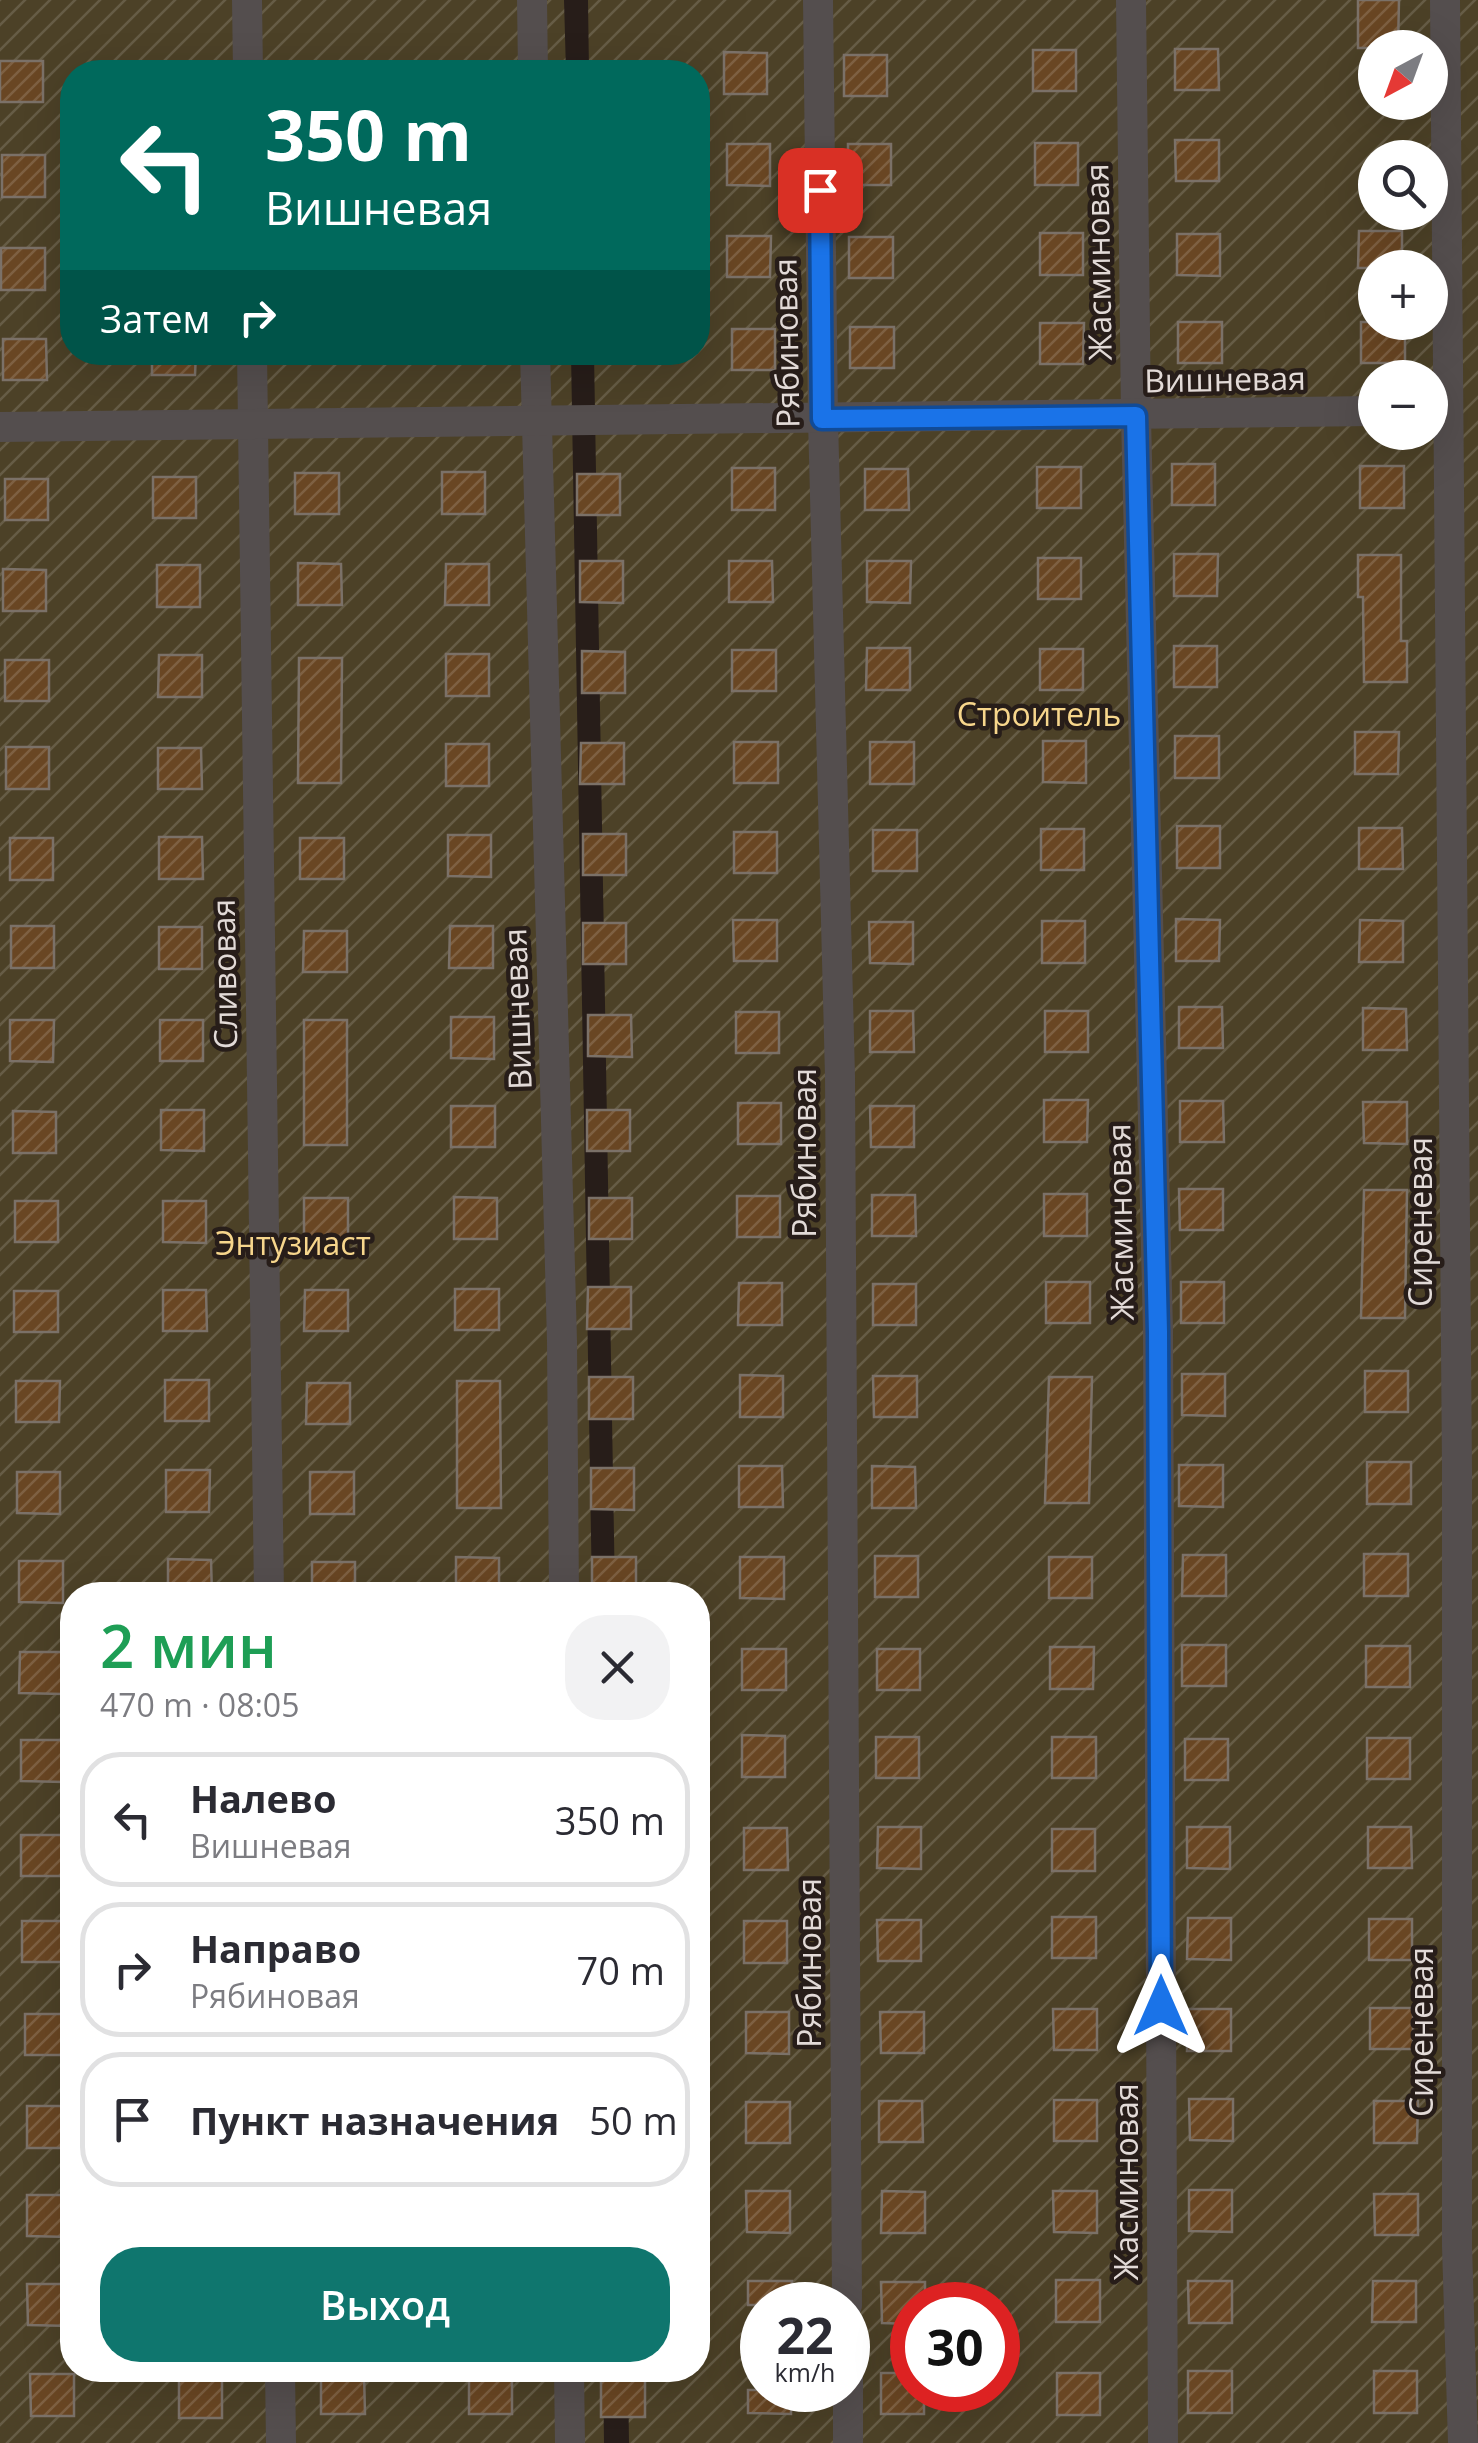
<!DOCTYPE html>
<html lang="ru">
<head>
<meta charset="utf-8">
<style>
  body { margin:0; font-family:"Open Sans",sans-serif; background:#f2f2f3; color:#2b2b33; height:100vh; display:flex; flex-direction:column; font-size:38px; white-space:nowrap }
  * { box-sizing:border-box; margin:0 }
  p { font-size:32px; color:#7c7c81 }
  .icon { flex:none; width:55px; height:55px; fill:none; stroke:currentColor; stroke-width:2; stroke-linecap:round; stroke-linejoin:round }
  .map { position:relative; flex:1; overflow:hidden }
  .panel { position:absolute; left:60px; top:1582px; width:650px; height:800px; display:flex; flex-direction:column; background:#fff; border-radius:40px; box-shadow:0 10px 40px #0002 }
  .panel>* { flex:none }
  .guide { position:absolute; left:60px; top:60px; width:650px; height:305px; border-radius:40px; box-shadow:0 10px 40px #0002; background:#00695c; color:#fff; overflow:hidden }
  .needle { width:65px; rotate:221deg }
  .buttons { position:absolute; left:1358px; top:30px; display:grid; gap:20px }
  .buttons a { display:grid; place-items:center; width:90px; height:90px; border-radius:50%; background:#fff; box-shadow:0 10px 40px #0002; font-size:50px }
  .speed { position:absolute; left:740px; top:2282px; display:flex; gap:20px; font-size:50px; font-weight:700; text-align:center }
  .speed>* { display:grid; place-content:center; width:130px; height:130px; border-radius:50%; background:#fff; box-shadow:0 10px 40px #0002; line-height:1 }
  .speed small { font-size:25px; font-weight:400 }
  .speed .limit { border:15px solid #d22; background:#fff; color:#111 }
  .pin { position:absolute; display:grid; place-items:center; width:85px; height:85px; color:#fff; margin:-42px; border-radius:20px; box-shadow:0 5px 15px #0006 }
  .me { position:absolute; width:110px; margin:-55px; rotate:0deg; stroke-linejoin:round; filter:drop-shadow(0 0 8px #0008) }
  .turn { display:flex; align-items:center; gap:35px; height:210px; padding:0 40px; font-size:45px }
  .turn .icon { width:130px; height:130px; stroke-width:2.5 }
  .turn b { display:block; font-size:70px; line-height:85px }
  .then { display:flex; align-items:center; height:95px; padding:0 40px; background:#0003; gap:20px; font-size:38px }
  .round { display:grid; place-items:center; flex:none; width:105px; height:105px; border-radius:40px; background:#f2f2f3 }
  .headline { display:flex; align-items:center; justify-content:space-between; height:170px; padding:0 40px }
  h1 { font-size:60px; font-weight:600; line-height:75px; color:#1e9e55 }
  .primary-button { display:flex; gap:20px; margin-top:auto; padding:20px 40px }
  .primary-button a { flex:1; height:115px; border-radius:40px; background:#0f766e; color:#fff; font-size:40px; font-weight:600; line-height:115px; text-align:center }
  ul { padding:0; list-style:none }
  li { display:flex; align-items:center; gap:30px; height:135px; margin:0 20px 15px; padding:0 20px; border:5px solid #e1e1e2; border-radius:40px }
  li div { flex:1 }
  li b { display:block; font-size:38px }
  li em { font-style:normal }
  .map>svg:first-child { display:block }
  .garden { fill:url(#garden-furrows); fill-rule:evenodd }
  .building { fill:url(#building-hatch); stroke:#7b7168; stroke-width:2.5 }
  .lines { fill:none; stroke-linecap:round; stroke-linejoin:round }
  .minor { stroke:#544e4e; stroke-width:30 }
  .route-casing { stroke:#114b97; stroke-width:25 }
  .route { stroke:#1a73e8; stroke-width:18 }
  .labels { text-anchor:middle; stroke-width:9; stroke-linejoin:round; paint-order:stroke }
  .street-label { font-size:32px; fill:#e2dad7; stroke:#271d19 }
  .park-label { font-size:32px; fill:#f7d68c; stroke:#271d19 }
</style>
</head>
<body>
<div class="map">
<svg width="1478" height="2443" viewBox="0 0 1478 2443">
  <defs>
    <pattern id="garden-furrows" width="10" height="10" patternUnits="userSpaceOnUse" patternTransform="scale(2.5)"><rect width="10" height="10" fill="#4c4127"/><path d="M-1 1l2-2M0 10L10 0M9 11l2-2" fill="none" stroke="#665c46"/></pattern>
    <pattern id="building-hatch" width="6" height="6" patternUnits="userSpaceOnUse" patternTransform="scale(2.5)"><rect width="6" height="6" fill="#694623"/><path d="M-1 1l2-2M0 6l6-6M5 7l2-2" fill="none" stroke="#7e6042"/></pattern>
  </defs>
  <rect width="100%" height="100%" fill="#271d19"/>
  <g class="garden">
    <path d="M0,0H564L566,72H72V352L571,353L592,1595H72V2370H603L604,2443H0Z"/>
    <path d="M588,0H1478V2443H629L628,2370H698V1595H615L594,353L698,352V72H589ZM1375,48H1430V102H1375ZM1375,158H1430V212H1375ZM1375,268H1430V322H1375ZM1375,378H1430V432H1375ZM762,2305H848V2390H762ZM912,2305H998V2390H912Z"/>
  </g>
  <g class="building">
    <path d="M1358,0H1399L1398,48H1358Z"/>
    <path d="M1175,49H1218L1219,90H1175Z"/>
    <rect x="1033" y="50" width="43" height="41"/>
    <path d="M724,52L767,53V94H724Z"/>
    <rect x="844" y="55" width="43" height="41"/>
    <rect x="0" y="61" width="43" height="41"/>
    <path d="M1175,140H1219V181H1176Z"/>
    <rect x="1035" y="143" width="43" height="42"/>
    <path d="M727,144H770V186L727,185Z"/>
    <rect x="848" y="144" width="43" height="41"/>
    <rect x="2" y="155" width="43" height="42"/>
    <path d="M1359,231H1402V268H1358Z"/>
    <rect x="1040" y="233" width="43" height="42"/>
    <path d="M1177,234H1220V276L1177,275Z"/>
    <path d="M727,236H771L770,277H727Z"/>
    <rect x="849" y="237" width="44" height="41"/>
    <rect x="1" y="248" width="44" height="42"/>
    <rect x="1178" y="322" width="44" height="41"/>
    <rect x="1361" y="322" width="44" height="41"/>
    <path d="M1040,323H1084L1083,364H1040Z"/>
    <rect x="850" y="327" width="44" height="41"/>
    <rect x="732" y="329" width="43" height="41"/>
    <path d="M3,339H46L47,380H3Z"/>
    <path d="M152,352H196L195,375H152Z"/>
    <rect x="1172" y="464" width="43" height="41"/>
    <rect x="1360" y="466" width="44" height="42"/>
    <rect x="1037" y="467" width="44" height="41"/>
    <rect x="732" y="468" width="43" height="42"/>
    <path d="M865,469H908L909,510H865Z"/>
    <rect x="442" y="472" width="43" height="42"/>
    <rect x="295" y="473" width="44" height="41"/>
    <rect x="577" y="474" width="43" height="41"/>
    <rect x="153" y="477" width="43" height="41"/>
    <rect x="5" y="479" width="43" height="41"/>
    <path d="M1174,554H1218L1217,596H1174Z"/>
    <path d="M1358,555H1401V641H1407V682H1364L1363,597H1358Z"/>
    <rect x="1038" y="558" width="43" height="41"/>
    <path d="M580,561H623V603L580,602Z"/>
    <path d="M729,561H772L773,602H729Z"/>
    <path d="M867,561H911L910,603L867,602Z"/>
    <path d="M298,563L341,564L342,605H298Z"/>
    <path d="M446,564H489V605H445Z"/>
    <rect x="157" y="565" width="43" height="42"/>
    <path d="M3,569L46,570V611H3Z"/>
    <rect x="1174" y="646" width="43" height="41"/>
    <path d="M867,648H910V690H866Z"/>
    <rect x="1040" y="649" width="43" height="41"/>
    <rect x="732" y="650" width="44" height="41"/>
    <path d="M582,651L625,652V693H582Z"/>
    <rect x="446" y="654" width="43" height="42"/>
    <path d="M159,655H202V697H158Z"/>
    <path d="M299,658H342L341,783H298Z"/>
    <rect x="5" y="660" width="44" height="41"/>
    <path d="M1355,732H1399L1398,774H1355Z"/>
    <rect x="1175" y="736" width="44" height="42"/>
    <path d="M1043,741H1086V783L1043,782Z"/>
    <rect x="734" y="742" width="44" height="41"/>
    <rect x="870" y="742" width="44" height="42"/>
    <path d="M581,743H624V784H580Z"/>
    <rect x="446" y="744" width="43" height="42"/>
    <rect x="6" y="747" width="43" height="42"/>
    <path d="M158,748H201L202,789H158Z"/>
    <rect x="1177" y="826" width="43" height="42"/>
    <path d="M1359,828H1402L1403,869H1359Z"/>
    <rect x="1041" y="829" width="43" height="41"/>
    <rect x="873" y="830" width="44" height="41"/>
    <rect x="734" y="832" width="43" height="41"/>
    <rect x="583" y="834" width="43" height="41"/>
    <path d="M448,835H491V877L448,876Z"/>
    <path d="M159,837H202L203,879H159Z"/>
    <rect x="10" y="838" width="43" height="42"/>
    <rect x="300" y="838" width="44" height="41"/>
    <path d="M1176,919L1220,920L1219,961H1176Z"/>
    <path d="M733,920H777V961H734Z"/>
    <path d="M1360,920L1403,921V962H1359Z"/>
    <rect x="1042" y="921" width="43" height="42"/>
    <path d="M869,922H913V964L870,963Z"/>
    <rect x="583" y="923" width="43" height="41"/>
    <rect x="11" y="926" width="43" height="42"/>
    <path d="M450,926H493V968H449Z"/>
    <rect x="159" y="927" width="43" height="42"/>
    <path d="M304,931H347V972H303Z"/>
    <path d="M1179,1007H1222L1223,1048H1179Z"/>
    <path d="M1363,1008L1406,1009L1407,1050H1363Z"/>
    <path d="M870,1011H913L914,1052H870Z"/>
    <rect x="1045" y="1011" width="43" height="41"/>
    <rect x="736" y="1012" width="43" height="41"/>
    <path d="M588,1015H631L632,1057L588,1056Z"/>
    <path d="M451,1017H494V1059L451,1058Z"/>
    <path d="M10,1020H54L53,1062L10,1061Z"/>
    <rect x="160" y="1020" width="43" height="41"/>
    <rect x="304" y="1020" width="43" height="125"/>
    <path d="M1044,1100H1088L1087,1142H1044Z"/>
    <path d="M1180,1101H1223L1224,1142H1180Z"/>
    <path d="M1363,1102H1407V1144L1364,1143Z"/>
    <rect x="738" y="1103" width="43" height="41"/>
    <rect x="451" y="1106" width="44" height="41"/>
    <path d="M870,1106H914V1147H871Z"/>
    <path d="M161,1110H204V1151L161,1150Z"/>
    <rect x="587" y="1110" width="43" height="41"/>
    <path d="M13,1111L56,1112V1153H13Z"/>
    <path d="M1179,1189H1223V1230H1180Z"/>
    <path d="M1364,1190H1407L1405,1318H1361Z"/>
    <rect x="1044" y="1194" width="43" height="42"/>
    <path d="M872,1195H915L916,1236H872Z"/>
    <rect x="737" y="1196" width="43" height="41"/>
    <path d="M454,1197L497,1198V1239H454Z"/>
    <rect x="304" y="1198" width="44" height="42"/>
    <rect x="589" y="1198" width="43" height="41"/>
    <rect x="15" y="1201" width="43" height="41"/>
    <path d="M163,1201H206V1243L163,1242Z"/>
    <rect x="1046" y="1282" width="44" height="41"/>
    <rect x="1181" y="1282" width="43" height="41"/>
    <path d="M739,1283H782V1325H738Z"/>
    <rect x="873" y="1284" width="43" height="41"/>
    <path d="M588,1287H631V1329H587Z"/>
    <rect x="455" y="1289" width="44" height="41"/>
    <path d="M163,1290H206L207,1331H163Z"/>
    <path d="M305,1290H348V1331H304Z"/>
    <rect x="14" y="1291" width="44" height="41"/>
    <rect x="1365" y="1371" width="43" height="41"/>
    <path d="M1182,1374H1225V1416L1182,1415Z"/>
    <path d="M740,1375L783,1376V1417H740Z"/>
    <path d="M873,1376H917V1417H874Z"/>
    <rect x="589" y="1377" width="44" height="42"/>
    <path d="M1049,1377H1092L1089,1503H1045Z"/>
    <rect x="165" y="1380" width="44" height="41"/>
    <path d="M16,1381H60L59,1422H16Z"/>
    <path d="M457,1381H500L501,1508H457Z"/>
    <path d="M307,1383H350V1424H306Z"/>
    <rect x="1367" y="1462" width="44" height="42"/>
    <path d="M1179,1465H1223V1507L1179,1506Z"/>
    <path d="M739,1466H782L783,1507H739Z"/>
    <path d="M872,1466L915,1467L916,1508H872Z"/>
    <path d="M591,1468H634V1510L591,1509Z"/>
    <path d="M166,1470H210L209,1512H166Z"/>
    <path d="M17,1472H60V1514L17,1513Z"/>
    <rect x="310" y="1472" width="44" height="42"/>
    <rect x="1364" y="1554" width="44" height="42"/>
    <path d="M1183,1555H1226V1596H1182Z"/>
    <rect x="875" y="1556" width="43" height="41"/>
    <path d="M456,1557L499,1558V1595H456Z"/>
    <rect x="592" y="1557" width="44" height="38"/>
    <path d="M740,1557H784V1599L740,1598Z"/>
    <rect x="1049" y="1557" width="43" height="41"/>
    <path d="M168,1559L211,1560L212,1595H168Z"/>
    <path d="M19,1561H63V1603L19,1602Z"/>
    <rect x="312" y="1562" width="43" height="33"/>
    <rect x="1182" y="1645" width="44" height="41"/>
    <rect x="1366" y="1646" width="44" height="41"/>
    <path d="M1050,1647H1094L1093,1689H1050Z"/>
    <rect x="742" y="1649" width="44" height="41"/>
    <rect x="877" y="1649" width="43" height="41"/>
    <path d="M20,1652H63V1694L19,1693Z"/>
    <path d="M742,1735L785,1736V1777H742Z"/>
    <rect x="876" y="1737" width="43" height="41"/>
    <rect x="1052" y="1737" width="44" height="41"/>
    <rect x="1367" y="1738" width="43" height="41"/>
    <rect x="1185" y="1739" width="43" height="41"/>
    <path d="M21,1740H64V1782L21,1781Z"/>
    <path d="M878,1827H921V1869L877,1868Z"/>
    <path d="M1187,1827H1230V1869L1187,1868Z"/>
    <path d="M1368,1827H1411L1412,1868H1368Z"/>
    <path d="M744,1828H787L788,1870H744Z"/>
    <rect x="1052" y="1829" width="43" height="42"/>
    <rect x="21" y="1835" width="43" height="41"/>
    <rect x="1052" y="1917" width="44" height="41"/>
    <path d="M1188,1918H1231V1960L1187,1959Z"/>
    <rect x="1369" y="1919" width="43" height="41"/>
    <path d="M877,1920H921V1961H878Z"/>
    <rect x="22" y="1921" width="43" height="41"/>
    <rect x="744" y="1921" width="43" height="42"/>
    <rect x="1370" y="2008" width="43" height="41"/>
    <path d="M1053,2009H1097V2050H1054Z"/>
    <path d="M1188,2009H1231V2051H1187Z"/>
    <path d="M746,2012H789V2054L746,2053Z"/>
    <path d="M880,2012H924V2053H881Z"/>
    <rect x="25" y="2014" width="43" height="41"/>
    <path d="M1189,2099H1233V2141L1190,2140Z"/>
    <rect x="1054" y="2100" width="43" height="41"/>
    <path d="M879,2101H922L923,2142H879Z"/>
    <path d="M1374,2101H1418L1417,2143H1374Z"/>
    <rect x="746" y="2102" width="44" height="41"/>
    <rect x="27" y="2106" width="44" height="42"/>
    <path d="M1189,2190H1232V2232L1189,2231Z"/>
    <path d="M746,2191H790V2233L747,2232Z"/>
    <path d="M882,2191L925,2192V2233H881Z"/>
    <path d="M1053,2191H1097V2233L1054,2232Z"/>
    <path d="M1374,2194H1418V2235H1375Z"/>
    <path d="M27,2195H70V2237L27,2236Z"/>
    <rect x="1056" y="2280" width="44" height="42"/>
    <rect x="748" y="2281" width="44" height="24"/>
    <path d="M1188,2281H1232V2323H1189Z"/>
    <path d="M1373,2281H1416V2322H1372Z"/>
    <path d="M881,2282H925V2305H912V2324L882,2323Z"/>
    <path d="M27,2284H71V2326L28,2325Z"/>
    <rect x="1188" y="2371" width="44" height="42"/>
    <rect x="1374" y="2371" width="43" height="42"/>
    <rect x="469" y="2372" width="43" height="42"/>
    <path d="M321,2373H364L365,2414H321Z"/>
    <path d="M881,2373H912V2390H924V2414H881Z"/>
    <rect x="1057" y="2373" width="43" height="42"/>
    <path d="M30,2374H74V2416H31Z"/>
    <rect x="601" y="2375" width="44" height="42"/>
    <path d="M179,2376L222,2377V2418H179Z"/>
    <path d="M748,2390H791V2414L748,2413Z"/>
  </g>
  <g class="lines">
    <g class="minor">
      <path d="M247,0L248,72"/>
      <path d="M532,0L533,72"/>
      <path d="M818,0L823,419L840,1076L847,2305"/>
      <path d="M1131,0L1136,417L1158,1331L1163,2443"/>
      <path d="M1445,0L1457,1468V2246L1463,2443"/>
      <path d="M252,352L269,1595"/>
      <path d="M535,352L562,1341L564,1595"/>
      <path d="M0,427L1375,411"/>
      <path d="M848,2357V2443"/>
      <path d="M280,2370L281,2443"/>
      <path d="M569,2370L570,2443"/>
    </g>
  </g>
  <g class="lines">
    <g class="route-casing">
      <path id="route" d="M820,190L822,419L1136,416L1158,1332L1161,2006"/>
    </g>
    <use href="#route" class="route"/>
  </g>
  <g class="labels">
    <g class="street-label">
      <text transform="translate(1099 262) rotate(-91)" y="11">Жасминовая</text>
      <text transform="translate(787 343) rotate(-91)" y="11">Рябиновая</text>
      <text transform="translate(1225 380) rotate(-1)" y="11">Вишневая</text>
      <text transform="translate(225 974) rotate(-91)" y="11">Сливовая</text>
      <text transform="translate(518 1009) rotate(-92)" y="11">Вишневая</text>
      <text transform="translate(805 1153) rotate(-90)" y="11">Рябиновая</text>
      <text transform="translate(1121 1222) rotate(-91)" y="11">Жасминовая</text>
      <text transform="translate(1421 1222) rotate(-90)" y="11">Сиреневая</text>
      <text transform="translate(810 1963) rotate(-90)" y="11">Рябиновая</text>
      <text transform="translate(1422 2032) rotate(-90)" y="11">Сиреневая</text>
      <text transform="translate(1127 2182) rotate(-90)" y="11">Жасминовая</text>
    </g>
    <g class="park-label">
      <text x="1039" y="726">Строитель</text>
      <text x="293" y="1255">Энтузиаст</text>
    </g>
  </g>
</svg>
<div class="buttons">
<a><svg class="needle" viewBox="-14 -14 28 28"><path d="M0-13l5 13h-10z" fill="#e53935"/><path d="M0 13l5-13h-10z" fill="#7c7c81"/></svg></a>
<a><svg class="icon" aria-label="search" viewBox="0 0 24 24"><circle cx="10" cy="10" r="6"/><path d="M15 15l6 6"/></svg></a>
<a>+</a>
<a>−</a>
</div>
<div class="speed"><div>22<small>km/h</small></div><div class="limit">30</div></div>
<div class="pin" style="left:820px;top:190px;background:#d93025"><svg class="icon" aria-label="arrive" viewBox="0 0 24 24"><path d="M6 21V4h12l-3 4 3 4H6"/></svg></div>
<svg class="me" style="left:1161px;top:2006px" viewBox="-20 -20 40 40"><path d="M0-17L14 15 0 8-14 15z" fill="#1a73e8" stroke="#fff" stroke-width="4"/></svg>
<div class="guide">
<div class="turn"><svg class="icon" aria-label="left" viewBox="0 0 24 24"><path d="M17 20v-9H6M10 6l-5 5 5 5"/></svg><div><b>350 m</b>Вишневая</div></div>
<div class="then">Затем<svg class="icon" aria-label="right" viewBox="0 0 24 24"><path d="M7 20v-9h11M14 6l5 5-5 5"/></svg></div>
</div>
<section class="panel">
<div class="headline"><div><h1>2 мин</h1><p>470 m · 08:05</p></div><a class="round"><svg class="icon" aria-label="close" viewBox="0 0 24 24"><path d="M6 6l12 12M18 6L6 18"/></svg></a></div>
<ul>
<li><svg class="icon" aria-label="left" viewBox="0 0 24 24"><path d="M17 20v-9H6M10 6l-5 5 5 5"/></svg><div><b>Налево</b><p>Вишневая</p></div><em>350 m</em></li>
<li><svg class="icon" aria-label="right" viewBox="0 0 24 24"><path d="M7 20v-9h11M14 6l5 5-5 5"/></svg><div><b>Направо</b><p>Рябиновая</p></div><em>70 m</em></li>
<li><svg class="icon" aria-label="arrive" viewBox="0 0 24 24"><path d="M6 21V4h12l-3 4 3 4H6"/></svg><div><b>Пункт назначения</b></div><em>50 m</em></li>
</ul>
<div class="primary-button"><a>Выход</a></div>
</section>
</div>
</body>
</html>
